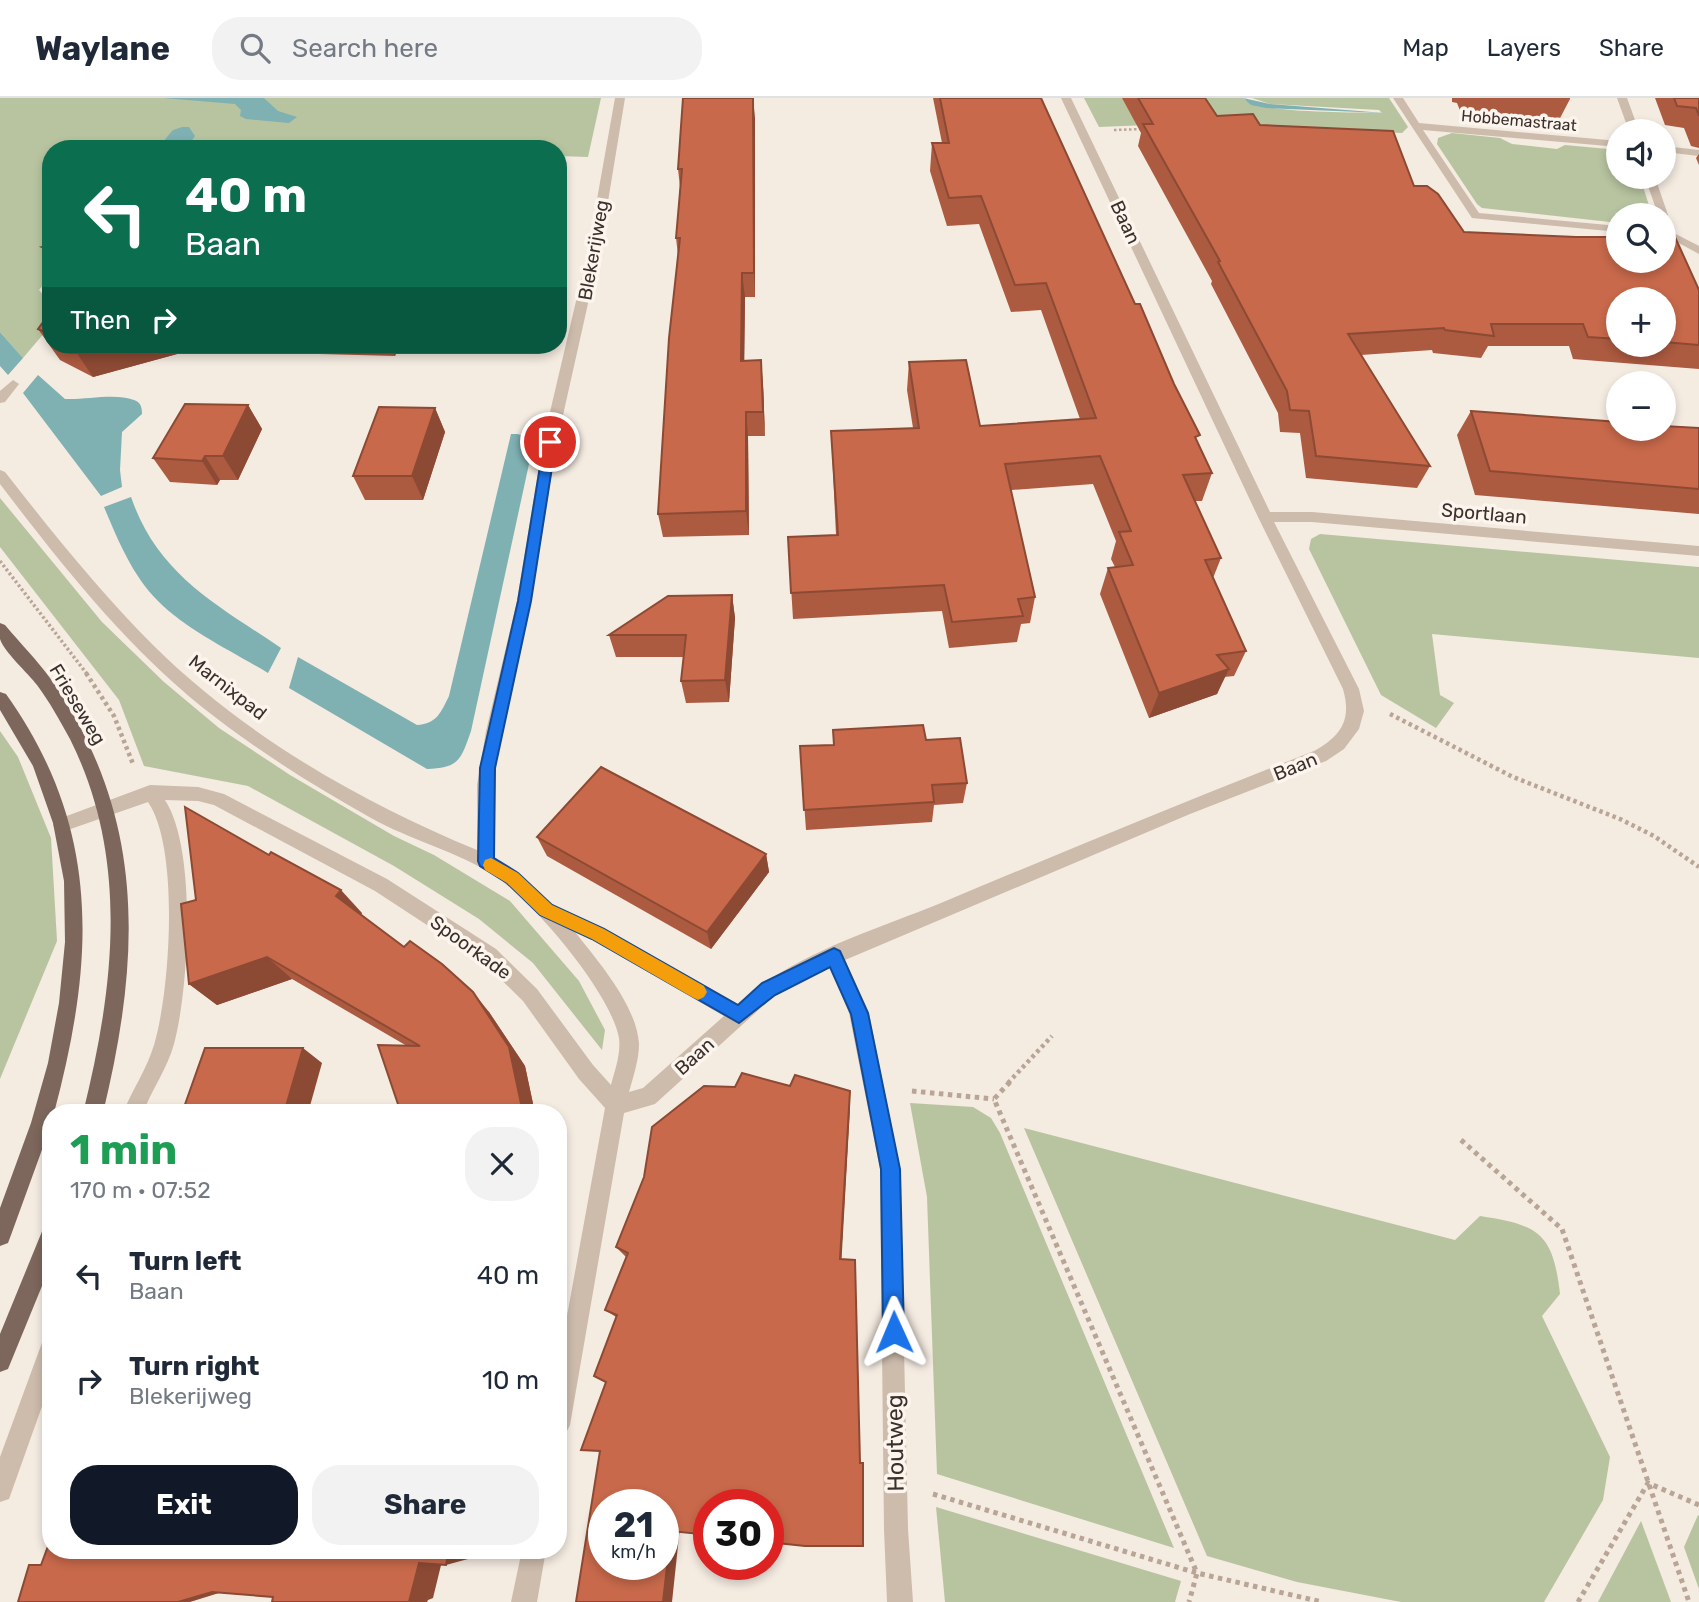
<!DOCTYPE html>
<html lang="en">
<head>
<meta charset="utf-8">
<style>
  body { margin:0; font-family:Rubik,sans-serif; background:#f2f2f3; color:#1f2937; height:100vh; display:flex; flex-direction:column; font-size:26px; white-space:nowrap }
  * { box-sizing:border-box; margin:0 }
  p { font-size:23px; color:#747a83 }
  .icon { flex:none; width:38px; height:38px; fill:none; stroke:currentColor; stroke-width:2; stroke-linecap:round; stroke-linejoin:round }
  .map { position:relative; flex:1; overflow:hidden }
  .details { position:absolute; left:42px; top:1006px; width:525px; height:455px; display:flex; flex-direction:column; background:#fff; border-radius:28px; box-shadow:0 4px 10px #0003 }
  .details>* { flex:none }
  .banner { position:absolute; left:42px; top:42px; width:525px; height:214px; border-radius:28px; box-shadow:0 4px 10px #0003; background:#0b6e4f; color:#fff; overflow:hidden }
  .fabs { position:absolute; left:1606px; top:21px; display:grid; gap:14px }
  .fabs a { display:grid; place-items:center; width:70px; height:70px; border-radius:50%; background:#fff; box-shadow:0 4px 10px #0003; font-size:35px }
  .speed { position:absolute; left:588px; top:1391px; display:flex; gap:14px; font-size:35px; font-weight:700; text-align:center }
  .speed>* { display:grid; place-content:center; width:91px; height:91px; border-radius:50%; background:#fff; box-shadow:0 4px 10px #0003; line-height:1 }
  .speed small { font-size:18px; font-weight:400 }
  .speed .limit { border:10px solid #d22; background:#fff; color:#111 }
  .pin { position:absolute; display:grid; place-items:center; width:60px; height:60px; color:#fff; margin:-30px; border:4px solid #fff; border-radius:50%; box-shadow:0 2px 7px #0007 }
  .me { position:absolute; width:77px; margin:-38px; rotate:359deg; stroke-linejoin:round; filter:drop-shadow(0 0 5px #0008) }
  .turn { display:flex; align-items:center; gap:24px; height:147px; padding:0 28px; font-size:32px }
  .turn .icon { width:91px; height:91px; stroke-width:2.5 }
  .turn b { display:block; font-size:49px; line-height:60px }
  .then { display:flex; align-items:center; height:66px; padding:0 28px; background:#0003; gap:14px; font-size:26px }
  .round { display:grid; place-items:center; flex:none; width:74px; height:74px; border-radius:28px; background:#f2f2f3 }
  .head { display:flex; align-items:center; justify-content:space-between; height:119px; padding:0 28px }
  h1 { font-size:42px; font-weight:700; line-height:52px; color:#1e9e55 }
  .action { display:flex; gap:14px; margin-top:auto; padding:14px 28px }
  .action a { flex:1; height:80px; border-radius:28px; background:#111827; color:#fff; font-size:28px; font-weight:700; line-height:80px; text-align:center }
  .action a+a { background:#f2f2f3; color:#1f2937 }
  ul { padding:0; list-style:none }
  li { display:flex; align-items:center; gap:21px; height:105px; padding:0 28px }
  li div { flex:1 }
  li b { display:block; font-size:26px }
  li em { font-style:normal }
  header { display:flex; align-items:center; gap:42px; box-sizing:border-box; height:98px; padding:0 35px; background:#fff; border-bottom:2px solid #e0e1e3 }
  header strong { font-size:33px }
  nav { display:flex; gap:38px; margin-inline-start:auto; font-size:24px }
  .search { width:490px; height:63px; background:#f2f2f3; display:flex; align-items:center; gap:18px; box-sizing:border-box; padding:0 24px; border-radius:28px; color:#747a83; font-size:26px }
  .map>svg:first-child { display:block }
  .green { fill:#b8c4a0 }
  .water { fill:#7fb0b2 }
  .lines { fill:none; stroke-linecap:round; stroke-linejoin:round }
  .path-far3 { stroke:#b9a596; stroke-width:2.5; stroke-dasharray:2.5 2.5; stroke-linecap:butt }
  .path-far2 { stroke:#b9a596; stroke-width:3.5; stroke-dasharray:2.5 2.5; stroke-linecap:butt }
  .path-far1 { stroke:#b9a596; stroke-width:4.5; stroke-dasharray:3.5 3.5; stroke-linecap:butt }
  .path { stroke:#b9a596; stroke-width:5; stroke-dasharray:4.5 4.5; stroke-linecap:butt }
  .minor { fill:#cdbbac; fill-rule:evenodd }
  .major { fill:#7d675c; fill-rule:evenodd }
  .wall { fill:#ac5a40; fill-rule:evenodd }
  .shaded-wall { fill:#8c4a34 }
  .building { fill:#c8694b; stroke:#8c4a34; stroke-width:2; fill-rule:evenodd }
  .route { fill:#1a73e8; stroke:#114b97; stroke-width:2 }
  .slow { fill:#f59e0b }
  .labels { text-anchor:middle; stroke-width:7; stroke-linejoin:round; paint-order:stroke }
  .far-street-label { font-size:16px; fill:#3b302b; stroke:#fbf5ee }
  .street-label { font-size:19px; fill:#3b302b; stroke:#fbf5ee }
  .near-street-label { font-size:23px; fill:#3b302b; stroke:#fbf5ee }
</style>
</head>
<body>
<header>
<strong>Waylane</strong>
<div class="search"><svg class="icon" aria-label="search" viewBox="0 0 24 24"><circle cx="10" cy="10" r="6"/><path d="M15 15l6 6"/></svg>Search here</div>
<nav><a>Map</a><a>Layers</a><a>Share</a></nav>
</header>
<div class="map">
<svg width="1699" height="1504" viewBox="0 0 1699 1504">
  <rect width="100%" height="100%" fill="#f4ebe1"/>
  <g class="green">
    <path d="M0,0H601L588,59L558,58V51H186L190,47L189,30C173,29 166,40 156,51H51V177L39,192L51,206V227L23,260L0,234Z"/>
    <path d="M1084,0H1243C1256,16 1357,14 1382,15L1379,12L1270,6L1252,0H1389L1408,29L1402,35L1148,27L1099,29Z"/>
    <path d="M1452,35L1500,40L1512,46L1557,51L1565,47L1619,52V79H1640L1652,117H1619V125L1482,110L1477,106L1437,46L1438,40Z"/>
    <path d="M0,400L102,524L164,584L219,630L290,677L394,738L434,757L510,803L579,883L605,932L602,952L533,865L479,821L394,768L248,688L144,668L119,602L0,449Z"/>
    <path d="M1320,436L1699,469V560L1432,536L1440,597L1454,605L1436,630L1381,597L1309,451L1311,441Z"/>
    <path d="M0,633L18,659L51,740L57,843L0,981Z"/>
    <path d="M910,1005L973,1009L991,1020L1000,1035L1174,1450L937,1376L927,1099Z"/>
    <path d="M1024,1030L1455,1142L1480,1118C1539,1127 1553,1135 1560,1196L1542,1218L1610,1359L1603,1402L1544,1504H1401L1297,1484L1207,1458Z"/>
    <path d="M936,1409L1181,1483L1175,1504H945Z"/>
    <path d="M1698,1417L1699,1418V1491L1684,1449Z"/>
    <path d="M1641,1423L1671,1504H1598Z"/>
  </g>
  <g class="water">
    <path d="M163,0H264L278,13L297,19L289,25L246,21L240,18L241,12L235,6Z"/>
    <path d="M1243,0L1270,6L1384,15L1266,10L1251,7Z"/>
    <path d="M182,29H189L195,38L186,51H156L173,32Z"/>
    <path d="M0,234L23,260L8,277L0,268Z"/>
    <path d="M38,277L65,301C86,302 115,295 134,302C141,304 142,310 142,316L122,334L120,372L122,389L101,398L23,295Z"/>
    <path d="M511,336H518L534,343L471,633C461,661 460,670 427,671L289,590L298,559L417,627C437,626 441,614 449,598Z"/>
    <path d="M131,399C158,477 216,506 281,550L268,575C232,553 188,533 158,503C132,477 118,442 104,409Z"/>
  </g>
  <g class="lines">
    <path class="path-far3" d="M1114,32L1144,31"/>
    <path class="path-far2" d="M0,463L87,576"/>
    <g class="path-far1">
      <path d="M86,575L114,618L133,666"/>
      <path d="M1390,616L1513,679L1620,721L1654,738L1699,769"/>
      <path d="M1008,985L1052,938"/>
    </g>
    <g class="path">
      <path d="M1010,984L994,1001L1197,1475L1189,1504"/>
      <path d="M912,993L994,1001"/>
      <path d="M1461,1042L1562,1131L1689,1504"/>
      <path d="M933,1396L1197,1475L1322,1504"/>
      <path d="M1578,1504L1648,1385L1699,1407"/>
    </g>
    <g class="minor">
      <path d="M615,0H625L600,152L557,344L531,503L502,633L493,687L495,760L519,776L552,807L604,830L738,906C793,856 872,833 941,805C1065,753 1189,702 1314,653C1341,638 1352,622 1343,591L1258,419L1061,0H1071L1270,414H1312L1699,448V458L1312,424H1274L1359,591L1364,613L1359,631L1344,651L1326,663L1190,716L845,862L869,915L900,1071L908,1431L913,1504H887L884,1431L880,1071L849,915L830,869L775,897L655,1006L624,1015L570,1327L566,1335L558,1339V1267L605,1010L579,981L523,903L482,863L375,793L214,707L198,703L165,702C197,751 189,890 174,946C167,971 152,991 143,1015H123C132,992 147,971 154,947C170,894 180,750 148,704L62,734L56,732L53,727L56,722L150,687L198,689L224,696L387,781L496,851L537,891L593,967L611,987C615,972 621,956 619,940C611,895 533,803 495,778C457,753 410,742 371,720C312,687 255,651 202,609C124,546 61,466 0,386V372L5,374C52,434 100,494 154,548C244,637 360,704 477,752V687L486,633L517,503L543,344L588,152ZM575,834L592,842L724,918L643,990L629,994C633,979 639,962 639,946C637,908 598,863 575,834Z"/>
      <path d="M1393,0H1403L1419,25L1619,43V49L1423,32L1479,115L1619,128V134L1472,120Z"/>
      <path d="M1617,0H1627L1639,33H1629Z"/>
      <path d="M1664,48L1699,52V58L1664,54Z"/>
      <path d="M1645,79H1655L1668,117L1667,119L1658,117Z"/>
      <path d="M1670,133L1699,148V156L1666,138L1664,136Z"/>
      <path d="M13,282L19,286L5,304L0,305V293Z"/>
      <path d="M51,1239V1283L9,1401L0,1404V1359L43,1242Z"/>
      <path d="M522,1452H546L537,1504H511Z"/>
    </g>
    <g class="major">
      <path d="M0,525L5,527C20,545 37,562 50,580C147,718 141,858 103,1015H83C114,890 130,761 70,641C60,623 49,603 37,587C28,575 4,554 0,541C0,537 0,530 0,525Z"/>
      <path d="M0,594L6,596C102,731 95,861 54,1015H51V1027L11,1137L8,1145L0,1148V1110L31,1025L48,965L59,905L65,844L64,783L53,725L33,668L0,612Z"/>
      <path d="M51,1128V1166L8,1271L0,1274V1236L43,1131Z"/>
    </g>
  </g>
  <g class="wall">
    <path d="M933,0H1041L1212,375L1202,403H1195L1221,460L1213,480L1246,553L1234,578L1224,579L1217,596L1149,620L1100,496L1108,470L1115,469L1111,461L1116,443L1093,386L1011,392L1035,499L1030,525L1021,526L1017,544L949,550L942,513L793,521L788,439L836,437L831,333L913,330L907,292L909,264L980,328L1080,321L1041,212L1011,214L979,126L947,128L930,73L932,45H942Z"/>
    <path d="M1122,0H1205L1217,18L1260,27L1414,88L1464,134L1699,192V271L1573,261L1569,248H1488L1481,260L1433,255L1432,252L1361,257L1430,368L1417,390L1306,380L1300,335L1280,334L1278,315L1211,186L1212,183L1138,48L1141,35ZM1619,201H1664V247H1619Z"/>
    <path d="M1452,0H1570V1L1558,24L1461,15L1457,5L1452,4Z"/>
    <path d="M1655,0H1699V50L1691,48L1684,30L1665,27Z"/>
    <path d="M755,20V199H745L744,262L763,286L765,338H748L749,437L663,439L658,416L678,157L676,140L680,89L678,71Z"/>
    <path d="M1699,56V67L1696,60Z"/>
    <path d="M51,147V161L42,149Z"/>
    <path d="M51,213V247H210L93,279L60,262L38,231Z"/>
    <path d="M236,247H399L395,258L240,254Z"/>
    <path d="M248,307L262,331L238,382H220L217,387L170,384L153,360Z"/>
    <path d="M435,310L445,334L423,402H365L353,378Z"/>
    <path d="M1471,313L1699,330V416L1475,397L1457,337Z"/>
    <path d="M732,497L735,520L729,604L686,605L681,583L684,559H616L609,537Z"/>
    <path d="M833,632L926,642L967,685L963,705L934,707L932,724L806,732L800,648L833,647Z"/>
    <path d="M537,739L766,756L769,774L711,851L547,758Z"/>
    <path d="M196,802L362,815L361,817L489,914L525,968L535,1015H401L407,948L292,881L217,907L189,886Z"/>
    <path d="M790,988L850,993V1010L600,1353L606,1284L616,1219L605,1212L626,1159L616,1149L735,989Z"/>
  </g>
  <g class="shaded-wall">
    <path d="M753,0L755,20V199L754,175Z"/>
    <path d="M742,175L745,199L744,287L741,263Z"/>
    <path d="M76,247H210L93,279L72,248Z"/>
    <path d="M390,247H399L395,258Z"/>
    <path d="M761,262L763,286L765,338L763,314Z"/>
    <path d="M248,307L262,331L238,382L223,358Z"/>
    <path d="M435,310L445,334L423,402L412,378Z"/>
    <path d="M746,314L748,338L749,437L746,413Z"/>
    <path d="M205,358L220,382L217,387L202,363Z"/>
    <path d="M732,497L735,520L729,604L725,582Z"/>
    <path d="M1229,571L1217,596L1149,620L1159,595Z"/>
    <path d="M766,756L769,774L711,851L707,834Z"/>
    <path d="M341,792L362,815L357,821L336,798Z"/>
    <path d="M267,859L292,881L217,907L189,886Z"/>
    <path d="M473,894L489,914L525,968L535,1015H523Z"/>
    <path d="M303,950L322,965L308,1015H284Z"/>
    <path d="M850,993V1010L841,1171L840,1161Z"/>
    <path d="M680,1429L672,1504H663L671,1433Z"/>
    <path d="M449,1452H470L468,1461L446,1467Z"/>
    <path d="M443,1459L433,1500L428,1502L427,1504H409L419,1465Z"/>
    <path d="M248,1486L190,1504H178L212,1494Z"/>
  </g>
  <g class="building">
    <path d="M683,0H753L754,175H742L741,263L761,262L763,314H746V413L658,416L669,240L680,140H676L682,71H678Z"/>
    <path d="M940,0H1041L1135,206H1140L1174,286L1200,337L1195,339L1212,375L1183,377L1221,460L1205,462L1246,553L1217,557L1229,571L1159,595L1108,470L1133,467L1119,434L1131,433L1100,358L1005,366L1035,499L1018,501L1023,518L952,524L944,487L791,495L788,439L838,437L831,333L919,330L909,264L966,262L980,328L1096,320L1046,185L1015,187L981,98L949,100L932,45H949Z"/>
    <path d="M1138,0H1205L1217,18L1253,16L1260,27L1393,33L1414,88H1427L1438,96L1464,134L1576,139H1619V163H1664V139H1675L1699,192V247L1664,244V201H1619V241L1588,239L1583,226H1491L1494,238L1445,232L1444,230L1348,236L1430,368L1316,358L1309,313L1290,312L1287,293L1218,164L1220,163L1143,26H1153Z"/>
    <path d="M1674,0H1699V18L1696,10L1677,8Z"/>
    <path d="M51,147V153L42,149Z"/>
    <path d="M51,213V237L38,231Z"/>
    <path d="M185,306L248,307L223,358H205L202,363L153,360Z"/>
    <path d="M379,309L435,310L412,378H353Z"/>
    <path d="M1471,313L1619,324V331H1664V328L1699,330V391L1490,373Z"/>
    <path d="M732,497L725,582L681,583L686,537H609L668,498Z"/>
    <path d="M923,627L926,642L960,640L967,685L932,687L934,704L804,712L800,648L834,647L833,632Z"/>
    <path d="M601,669L766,756L707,834L537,739Z"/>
    <path d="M185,709L269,757L271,754L341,792L336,798L404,849L410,843L442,866L473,894L509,949L523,1015H401L378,947L420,948L267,859L189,886L181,806L196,802Z"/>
    <path d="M205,950H303L284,1015H182Z"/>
    <path d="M742,975L790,988L795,977L850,993L840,1161L855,1162L860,1365H863V1448H805L768,1444V1407H709V1437L671,1433L663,1504H576L600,1353L581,1352L606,1284L594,1278L617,1217L605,1212L628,1155L616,1149L644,1079L652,1029L704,988L735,989ZM604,1407H663V1466H604Z"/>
    <path d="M51,1440V1452H449L446,1467L419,1465L409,1504H272L273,1499L212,1494L178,1504H18L29,1467H41Z"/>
  </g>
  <path class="route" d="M550,340L556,344L531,503L495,670L494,760L518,775L552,807L604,831L738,907L762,885L828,853L834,850L840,853L868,915L900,1071L904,1234L901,1241L894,1244L886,1241L883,1234L881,1071L851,916L830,869L775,897L739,925L592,841L540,817L507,785L480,768L478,763L480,670L518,503L544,344Z"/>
  <path class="slow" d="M491,760L518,775L552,807L604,831L704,888L707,894L704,899L698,902L692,899L592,841L540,817L507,785L485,772L483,767L485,762Z"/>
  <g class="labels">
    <g class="far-street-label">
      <text transform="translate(1519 22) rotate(5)" y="6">Hobbemastraat</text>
    </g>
    <g class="street-label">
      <text transform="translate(1126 124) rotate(65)" y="7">Baan</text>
      <text transform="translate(593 152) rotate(-80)" y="7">Blekerijweg</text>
      <text transform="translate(1484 415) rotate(5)" y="7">Sportlaan</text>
      <text transform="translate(228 589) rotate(38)" y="7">Marnixpad</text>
      <text transform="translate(78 606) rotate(59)" y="7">Frieseweg</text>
      <text transform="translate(1295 668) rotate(-22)" y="7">Baan</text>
      <text transform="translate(471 849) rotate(36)" y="7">Spoorkade</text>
      <text transform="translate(694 958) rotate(-42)" y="7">Baan</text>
    </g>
    <g class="near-street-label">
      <text transform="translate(895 1345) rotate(-91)" y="8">Houtweg</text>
    </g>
  </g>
</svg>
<div class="fabs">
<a><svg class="icon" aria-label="sound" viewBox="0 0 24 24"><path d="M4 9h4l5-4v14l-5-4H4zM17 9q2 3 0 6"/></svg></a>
<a><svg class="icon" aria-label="search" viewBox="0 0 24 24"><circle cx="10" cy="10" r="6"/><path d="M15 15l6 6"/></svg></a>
<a>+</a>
<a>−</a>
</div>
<div class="speed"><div>21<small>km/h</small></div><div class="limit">30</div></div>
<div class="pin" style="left:550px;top:344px;background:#d93025"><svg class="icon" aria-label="arrive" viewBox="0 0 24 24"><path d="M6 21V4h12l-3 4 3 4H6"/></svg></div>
<svg class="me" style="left:894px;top:1234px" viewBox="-20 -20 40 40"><path d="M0-17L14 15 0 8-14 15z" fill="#1a73e8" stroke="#fff" stroke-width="4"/></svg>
<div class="banner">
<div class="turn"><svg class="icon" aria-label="left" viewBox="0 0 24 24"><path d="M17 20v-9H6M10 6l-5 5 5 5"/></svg><div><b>40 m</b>Baan</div></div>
<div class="then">Then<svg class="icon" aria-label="right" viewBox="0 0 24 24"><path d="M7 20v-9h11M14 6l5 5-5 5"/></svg></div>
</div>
<section class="details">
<div class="head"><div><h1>1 min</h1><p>170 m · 07:52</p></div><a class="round"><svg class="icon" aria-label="close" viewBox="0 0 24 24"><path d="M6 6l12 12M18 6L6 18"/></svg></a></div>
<ul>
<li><svg class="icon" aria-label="left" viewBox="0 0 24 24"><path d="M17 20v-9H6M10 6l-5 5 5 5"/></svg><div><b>Turn left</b><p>Baan</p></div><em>40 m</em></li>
<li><svg class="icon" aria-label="right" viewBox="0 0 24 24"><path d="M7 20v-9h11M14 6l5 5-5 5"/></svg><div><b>Turn right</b><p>Blekerijweg</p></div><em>10 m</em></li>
</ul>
<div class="action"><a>Exit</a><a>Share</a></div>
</section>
</div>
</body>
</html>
